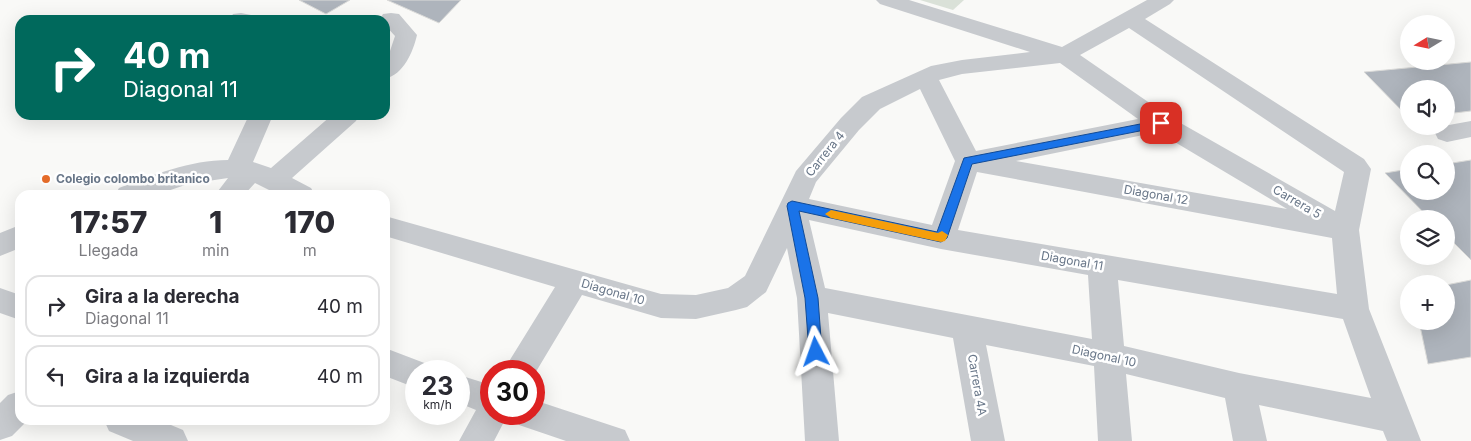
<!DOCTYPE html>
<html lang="es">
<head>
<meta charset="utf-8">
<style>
  body { margin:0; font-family:Inter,sans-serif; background:#f7f7f7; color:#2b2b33; height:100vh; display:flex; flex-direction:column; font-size:19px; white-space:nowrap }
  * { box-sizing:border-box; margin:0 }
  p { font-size:16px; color:#7c7c81 }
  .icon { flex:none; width:28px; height:28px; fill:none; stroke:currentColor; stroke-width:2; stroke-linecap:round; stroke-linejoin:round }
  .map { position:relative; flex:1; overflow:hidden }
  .sheet { position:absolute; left:15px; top:190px; width:375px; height:235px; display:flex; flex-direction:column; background:#fff; border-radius:15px; box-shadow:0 5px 20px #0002 }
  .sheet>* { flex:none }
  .hud { position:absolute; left:15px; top:15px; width:375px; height:105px; border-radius:15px; box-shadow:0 5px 20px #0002; background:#00695c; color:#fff; overflow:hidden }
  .needle { width:32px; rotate:260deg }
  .fabs { position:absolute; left:1400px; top:15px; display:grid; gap:10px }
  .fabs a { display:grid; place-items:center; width:55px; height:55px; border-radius:50%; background:#fff; box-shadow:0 5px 20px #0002; font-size:25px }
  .speed { position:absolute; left:405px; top:360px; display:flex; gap:10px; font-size:25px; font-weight:700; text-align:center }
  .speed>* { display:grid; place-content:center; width:65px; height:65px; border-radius:50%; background:#fff; box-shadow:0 5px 20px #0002; line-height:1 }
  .speed small { font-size:12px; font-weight:400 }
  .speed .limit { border:8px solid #d22; background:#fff; color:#111 }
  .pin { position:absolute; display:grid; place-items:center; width:42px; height:42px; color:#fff; margin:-21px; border-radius:10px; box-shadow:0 2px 8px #0006 }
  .me { position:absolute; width:55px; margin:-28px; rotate:356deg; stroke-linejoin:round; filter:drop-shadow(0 0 4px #0008) }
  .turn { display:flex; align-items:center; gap:18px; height:105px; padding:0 25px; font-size:22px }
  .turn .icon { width:65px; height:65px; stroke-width:2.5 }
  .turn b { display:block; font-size:35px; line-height:42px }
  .eta { display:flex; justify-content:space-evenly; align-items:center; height:85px; text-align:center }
  .eta b { font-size:30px; font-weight:800; line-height:35px }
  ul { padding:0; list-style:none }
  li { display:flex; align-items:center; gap:15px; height:62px; margin:0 10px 8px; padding:0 15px; border:2px solid #e1e1e2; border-radius:15px }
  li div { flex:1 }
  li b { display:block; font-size:19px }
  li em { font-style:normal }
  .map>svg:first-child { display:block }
  .green { fill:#dae1d8 }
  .building { fill:#aeb4bc; stroke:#dbdbd9 }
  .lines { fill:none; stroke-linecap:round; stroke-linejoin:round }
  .minor { fill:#c7cace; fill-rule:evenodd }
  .route { fill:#1a73e8; stroke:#114b97 }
  .slow { fill:#f59e0b }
  .poi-dot { fill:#e56c2a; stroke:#fff; stroke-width:2 }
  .labels { text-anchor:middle; stroke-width:5; stroke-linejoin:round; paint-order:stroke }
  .street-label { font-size:12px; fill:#687688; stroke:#fff }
  .poi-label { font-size:12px; font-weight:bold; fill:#687688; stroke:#fff; text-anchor:start }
</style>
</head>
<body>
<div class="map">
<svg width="1471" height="441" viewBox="0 0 1471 441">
  <rect width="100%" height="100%" fill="#f9f9f7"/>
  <path class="green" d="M920,0H964L953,10Z"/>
  <g class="building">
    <path d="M299,0H350L326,14Z"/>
    <path d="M387,0H461L439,23Z"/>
    <path d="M1471,62V111L1446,114V89H1409L1408,117L1364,72Z"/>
    <path d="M1471,160V260L1446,235V219H1430L1385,173L1409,169V191H1446V164Z"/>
    <path d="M1471,280V357L1428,364L1419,321H1446V285Z"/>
  </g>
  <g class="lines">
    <g class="minor">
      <path d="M876,0H909L1062,47L1147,0H1174L1170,4L1145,19L1364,159L1371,169L1359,230L1369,309L1421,441H1387L1383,431L1259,405L1267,441H1233L1225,398L1126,374L1132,441H1098L1094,366L986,345L1005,441H971L953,338L828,313L839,441H805L797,298L787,248L766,292L747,307L736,310L696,319L661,318L582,295L534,375V371H503L555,287L385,236V216L661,294L696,295L728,288L745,276L796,171L841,118L862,97L931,66L962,60L1030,52L880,4ZM1129,28L1344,172L1335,211L1170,117L1080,55ZM1060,63L1138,119L976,151L939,80L962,74ZM920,89L955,161L932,225L809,199L816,182L859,130L880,109ZM1158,132L1287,209L1016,161ZM977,172L1332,238L1337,294L958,230ZM809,220L941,249L1088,275L1092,339L825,288ZM1118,280L1343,319L1371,398L1239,373L1124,346Z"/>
      <path d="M241,13L251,15L254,20L230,19L233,14Z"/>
      <path d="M391,13L399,14L417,35C413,52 404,74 385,79V57L390,51L395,36L385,25V20L380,19L383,14Z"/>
      <path d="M249,115H273L253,162L271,168L332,115H359L356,121L292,178L311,188L315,195H279L255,183L244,195H215L228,178L188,184L156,195H115L119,188C153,175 190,160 228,160Z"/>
      <path d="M1471,121V137L1447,142L1438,139L1435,133L1438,127Z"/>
      <path d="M20,225V248L0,256V233Z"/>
      <path d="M0,288L20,295V320L0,313Z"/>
      <path d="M385,348L427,364L431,371H416V388L385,376Z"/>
      <path d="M459,375L491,385V414H508L494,441H459L476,410L459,403Z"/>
      <path d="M20,391V420H28L12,436L0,440V403L8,395Z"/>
      <path d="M534,400L625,430L630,441H566L519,425L515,414H534Z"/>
      <path d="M104,420H159L183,430L188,441H133L109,431Z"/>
    </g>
  </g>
  <path class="route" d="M1161,120L1166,123L1165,126L972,164L947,238L941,242L799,211L818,298L822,352L820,356L816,357L811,356L809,352L805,298L787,206L788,203L792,201L937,232L964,158Z"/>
  <path class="slow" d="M831,210L938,233L942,231L948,235L945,241L941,242L831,218L825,214Z"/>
  <circle class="poi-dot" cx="46" cy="179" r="5"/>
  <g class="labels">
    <g class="street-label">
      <text transform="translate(825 154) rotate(-51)" y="4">Carrera 4</text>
      <text transform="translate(1156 195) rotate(10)" y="4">Diagonal 12</text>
      <text transform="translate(1297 202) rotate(30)" y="4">Carrera 5</text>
      <text transform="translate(1072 261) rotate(10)" y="4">Diagonal 11</text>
      <text transform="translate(613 292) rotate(16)" y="4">Diagonal 10</text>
      <text transform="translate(1104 356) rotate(12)" y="4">Diagonal 10</text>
      <text transform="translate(977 385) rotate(80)" y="4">Carrera 4A</text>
    </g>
    <g class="poi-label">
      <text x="56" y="183">Colegio colombo britanico</text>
    </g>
  </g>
</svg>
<div class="fabs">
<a><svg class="needle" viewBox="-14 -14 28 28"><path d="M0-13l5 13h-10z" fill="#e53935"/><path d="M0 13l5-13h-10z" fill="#7c7c81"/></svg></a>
<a><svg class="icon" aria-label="sound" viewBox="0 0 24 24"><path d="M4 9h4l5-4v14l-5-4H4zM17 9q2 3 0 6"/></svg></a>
<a><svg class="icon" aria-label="search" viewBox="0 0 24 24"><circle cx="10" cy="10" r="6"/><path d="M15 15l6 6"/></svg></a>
<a><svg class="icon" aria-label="layers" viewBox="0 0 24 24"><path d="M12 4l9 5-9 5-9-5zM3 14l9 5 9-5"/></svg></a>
<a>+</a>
</div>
<div class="speed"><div>23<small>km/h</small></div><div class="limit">30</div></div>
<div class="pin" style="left:1161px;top:123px;background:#d93025"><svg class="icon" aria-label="arrive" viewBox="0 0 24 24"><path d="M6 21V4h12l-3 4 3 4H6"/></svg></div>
<svg class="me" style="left:816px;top:352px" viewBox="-20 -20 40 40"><path d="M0-17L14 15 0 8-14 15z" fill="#1a73e8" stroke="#fff" stroke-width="4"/></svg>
<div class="hud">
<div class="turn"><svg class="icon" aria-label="right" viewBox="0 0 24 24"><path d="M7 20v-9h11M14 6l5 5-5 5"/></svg><div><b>40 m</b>Diagonal 11</div></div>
</div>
<section class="sheet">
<div class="eta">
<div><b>17:57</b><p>Llegada</p></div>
<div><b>1</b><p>min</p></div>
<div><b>170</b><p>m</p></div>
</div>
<ul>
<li><svg class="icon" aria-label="right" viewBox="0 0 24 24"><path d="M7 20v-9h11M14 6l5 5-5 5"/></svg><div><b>Gira a la derecha</b><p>Diagonal 11</p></div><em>40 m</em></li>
<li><svg class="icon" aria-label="left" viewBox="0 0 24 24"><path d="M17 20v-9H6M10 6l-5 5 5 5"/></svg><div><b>Gira a la izquierda</b></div><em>40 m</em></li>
</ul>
</section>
</div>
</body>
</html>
